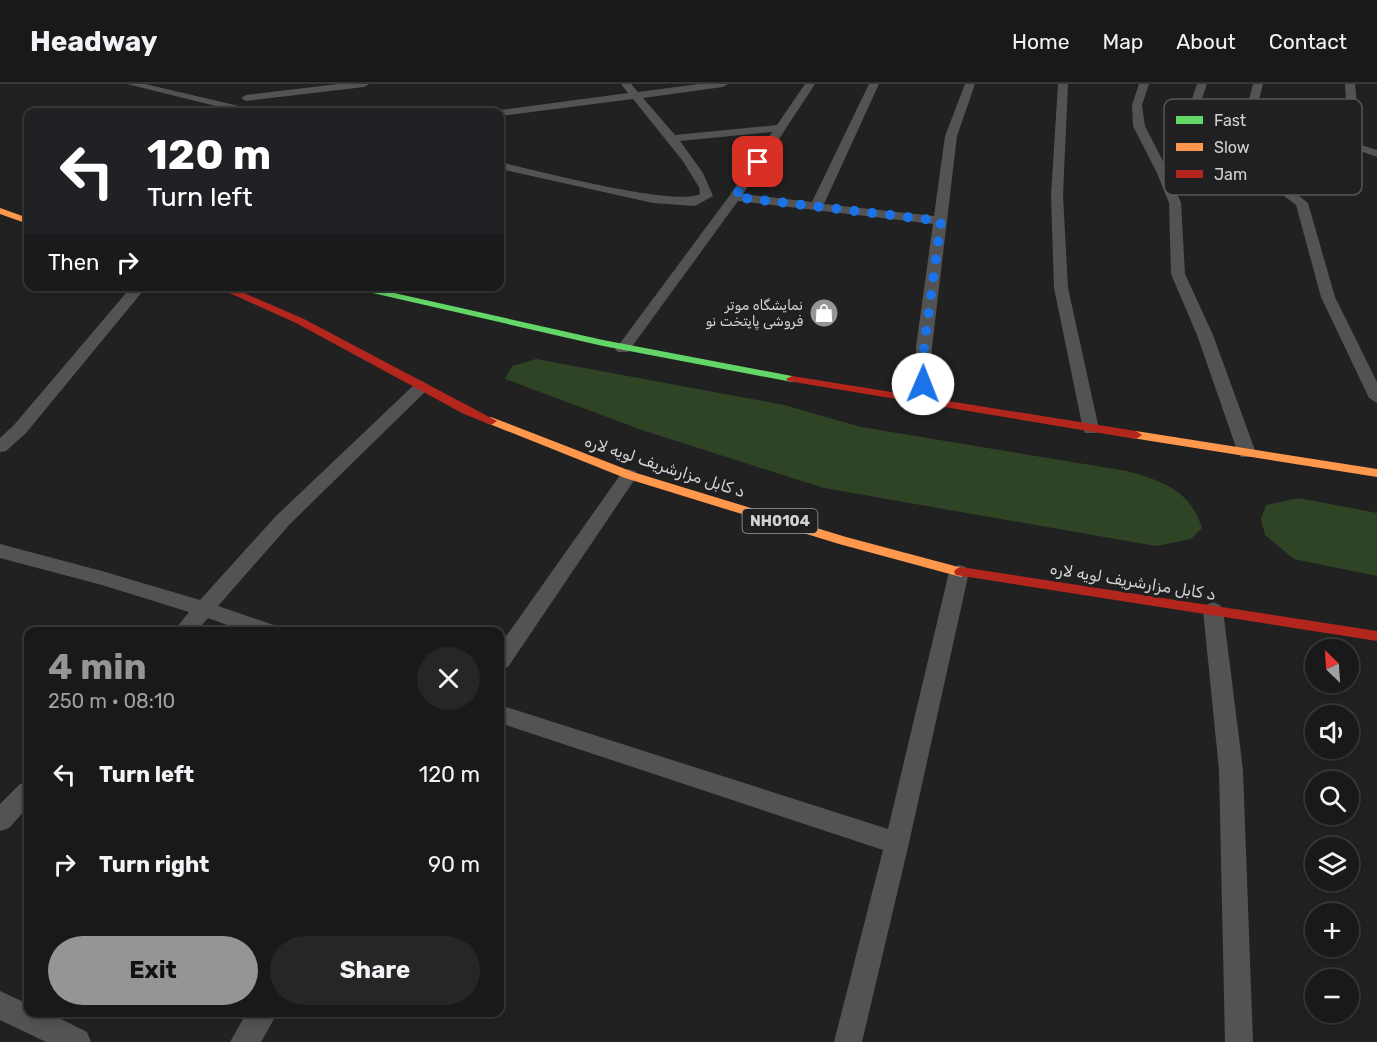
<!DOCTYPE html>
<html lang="en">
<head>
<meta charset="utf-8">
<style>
  body { margin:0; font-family:Rubik,"Noto Naskh Arabic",sans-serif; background:#262626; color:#f1f3f6; height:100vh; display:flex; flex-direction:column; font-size:22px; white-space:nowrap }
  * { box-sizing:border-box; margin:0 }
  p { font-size:20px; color:#9fa0a2 }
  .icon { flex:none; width:33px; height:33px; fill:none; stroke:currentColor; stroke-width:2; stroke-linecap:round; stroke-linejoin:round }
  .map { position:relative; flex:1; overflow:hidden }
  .side { position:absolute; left:24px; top:543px; width:480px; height:390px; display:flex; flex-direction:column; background:#191919; border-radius:12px; box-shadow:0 3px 9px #0003,0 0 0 2px #373838 }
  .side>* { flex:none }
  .top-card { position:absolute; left:24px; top:24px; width:480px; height:183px; border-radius:12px; box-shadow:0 3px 9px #0003,0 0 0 2px #373838; background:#202124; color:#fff; overflow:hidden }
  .needle { width:39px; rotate:335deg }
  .tools { position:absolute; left:1305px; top:555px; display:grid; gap:12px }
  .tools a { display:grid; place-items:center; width:54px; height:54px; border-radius:50%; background:#191919; box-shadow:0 3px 9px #0003,0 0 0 2px #373838; font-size:30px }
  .pin { position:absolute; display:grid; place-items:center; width:51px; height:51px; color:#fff; margin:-26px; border-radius:12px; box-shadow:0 3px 9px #0006 }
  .me { position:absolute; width:66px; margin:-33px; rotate:1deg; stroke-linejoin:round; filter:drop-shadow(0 0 4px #0008) }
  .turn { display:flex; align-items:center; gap:21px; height:126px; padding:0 24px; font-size:27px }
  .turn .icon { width:78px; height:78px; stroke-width:2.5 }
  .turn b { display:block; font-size:42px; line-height:51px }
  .then { display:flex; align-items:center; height:57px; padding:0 24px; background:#0003; gap:12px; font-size:22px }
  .round { display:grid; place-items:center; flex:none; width:63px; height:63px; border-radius:32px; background:#262626 }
  .headline { display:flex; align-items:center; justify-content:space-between; height:102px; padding:0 24px }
  h1 { font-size:36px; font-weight:700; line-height:45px; color:#959596 }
  .primary-button { display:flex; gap:12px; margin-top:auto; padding:12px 24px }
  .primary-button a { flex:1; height:69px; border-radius:36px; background:#959596; color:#111; font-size:24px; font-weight:700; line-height:69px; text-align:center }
  .primary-button a+a { background:#262626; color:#f1f3f6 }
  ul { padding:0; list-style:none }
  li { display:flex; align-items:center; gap:18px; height:90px; padding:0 24px }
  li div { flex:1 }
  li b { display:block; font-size:22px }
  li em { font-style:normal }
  header { display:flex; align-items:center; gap:36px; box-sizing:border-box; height:84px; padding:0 30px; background:#191919; border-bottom:2px solid #373838 }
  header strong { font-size:28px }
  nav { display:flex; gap:33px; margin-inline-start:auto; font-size:21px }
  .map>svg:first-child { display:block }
  .green { fill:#2e4425 }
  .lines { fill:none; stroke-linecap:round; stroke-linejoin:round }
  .street { fill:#535353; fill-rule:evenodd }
  .fast { fill:#63d668; fill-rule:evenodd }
  .slow { fill:#ff974d; fill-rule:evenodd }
  .jam { fill:#b3261e; fill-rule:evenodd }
  .route { stroke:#1a73e8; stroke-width:10; stroke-dasharray:0 18 }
  .labels { text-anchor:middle; stroke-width:6; stroke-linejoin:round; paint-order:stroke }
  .far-poi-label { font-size:14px; fill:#d3d3d5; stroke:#202022; text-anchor:end }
  .shield { fill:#202022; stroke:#9d9d9f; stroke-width:1.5 }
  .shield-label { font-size:15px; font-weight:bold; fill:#d3d3d5 }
  .street-label { font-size:16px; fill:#d3d3d5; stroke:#202022 }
  .key { fill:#202022; stroke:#565658; stroke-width:1.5 }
  .key-label { font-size:16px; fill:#d3d3d5 }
</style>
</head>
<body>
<header>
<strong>Headway</strong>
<nav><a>Home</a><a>Map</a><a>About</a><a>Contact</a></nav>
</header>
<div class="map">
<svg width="1377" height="958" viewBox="0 0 1377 958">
  <rect width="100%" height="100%" fill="#212121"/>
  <g class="green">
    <path d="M536,275L784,321L861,343L1127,387C1164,398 1189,405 1202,444L1191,455L1156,462L824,404L642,346L505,295L512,282Z"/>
    <path d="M1299,414L1377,429V492L1294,475L1265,451L1261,435L1266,421Z"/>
  </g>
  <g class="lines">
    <g class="street">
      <path d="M127,0H145L256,26L257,28H240Z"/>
      <path d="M338,0H369L364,3L246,17L241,14L246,11Z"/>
      <path d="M621,0H631L638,8L699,0H728L723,3L643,14L675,51L777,41L805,0H815L743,110L812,118L869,0H879L824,120L934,132L945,52L965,0H975L957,52L932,263L931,318L929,321H917L915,318L916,263L933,140L738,117L628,268H618L615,265L618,262L730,111L772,48L680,57L703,89L713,112L695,122L653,119L500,85V78C535,86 675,123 700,110L699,103L682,76L633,15L500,32V28H495L500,26L628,9Z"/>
      <path d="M1058,0H1068L1063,111L1068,204L1099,345L1097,349H1085L1083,345L1054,204L1051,111Z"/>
      <path d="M1139,0H1149L1142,21L1145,42L1169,89L1181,119L1185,190L1213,251L1256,369L1253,373H1241L1238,369L1197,251L1171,190L1169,119L1157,89L1133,42L1132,21Z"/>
      <path d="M1197,0H1207C1198,29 1185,39 1216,58L1248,53L1247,23L1253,0H1263L1257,23L1260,55L1254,58L1225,63L1279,96L1308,119L1335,213L1377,298V319L1369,314L1321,213L1296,121L1271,102L1208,64L1189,50L1185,36Z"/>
      <path d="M1345,0H1355L1361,61L1377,66V73L1349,63Z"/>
      <path d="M132,202H147L26,349L6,367L0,368V354L14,341Z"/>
      <path d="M422,297L430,302L428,305L290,440L218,522L277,542L280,548H246L208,534L196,548H173L189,528L102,501L0,474V460L102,487L200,516L276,432L416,299Z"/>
      <path d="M629,385L635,387L638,391L635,395L508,583L500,585V561L623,387Z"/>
      <path d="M959,481L966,483L969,488L909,759L862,958H834L883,766L500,639V621L888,745L949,488L952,483Z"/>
      <path d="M1213,518L1220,521L1223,526L1243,686L1253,958H1225L1219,686L1203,526L1206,521Z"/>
      <path d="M28,697V723L9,744L0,747V720L20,700Z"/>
      <path d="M0,907L28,920V928H47L87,948L91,958H46L0,936Z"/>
      <path d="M247,928H278L261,958H230Z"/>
    </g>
    <path class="fast" d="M342,202H363L603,256L792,292L798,295L792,298L603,262Z"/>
    <g class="slow">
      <path d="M0,124L28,134V140L0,130Z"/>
      <path d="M491,333L633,388L846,453L966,485L968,488L961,493L839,460L625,394L487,339L485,337L487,335Z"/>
      <path d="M1136,347L1377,385V393L1132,354L1130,351L1132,348Z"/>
    </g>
    <g class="jam">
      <path d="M214,202H228L304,235L497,337L491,341L464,330L296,239Z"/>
      <path d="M792,292L1136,347L1142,351L1136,355L788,297L786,295Z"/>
      <path d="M961,483L1377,547V557L956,491L954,488L956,485Z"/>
    </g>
  </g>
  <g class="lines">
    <path class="route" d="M758,78L735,113L941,137L924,263L923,300"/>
  </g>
  <defs>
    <g id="shop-disc" transform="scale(1.5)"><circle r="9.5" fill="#959596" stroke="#202022"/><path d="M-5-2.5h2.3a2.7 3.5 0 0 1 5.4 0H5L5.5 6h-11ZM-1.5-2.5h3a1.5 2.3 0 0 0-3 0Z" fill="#fff"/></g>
  </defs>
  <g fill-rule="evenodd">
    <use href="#shop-disc" x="824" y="229"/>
  </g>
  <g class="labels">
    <g class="far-poi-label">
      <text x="803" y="226">نمایشگاه موتر<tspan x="803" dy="16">فروشی پایتخت نو</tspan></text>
    </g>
    <rect class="shield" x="742.5" y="425" width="75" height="24" rx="4.5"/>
    <g class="shield-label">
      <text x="780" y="442">NH0104</text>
    </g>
    <g class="street-label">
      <text transform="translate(665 382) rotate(18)" y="6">د کابل مزارشریف لویه لاره</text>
      <text transform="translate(1133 497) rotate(9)" y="6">د کابل مزارشریف لویه لاره</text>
    </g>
  </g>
  <rect x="1164" y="15" width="198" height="96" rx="9" class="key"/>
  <rect x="1176" y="32" width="27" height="8" fill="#63d668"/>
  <rect x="1176" y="59" width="27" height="8" fill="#ff974d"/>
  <rect x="1176" y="86" width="27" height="8" fill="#b3261e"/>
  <g class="key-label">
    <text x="1214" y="42">Fast</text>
    <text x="1214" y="69">Slow</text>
    <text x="1214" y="96">Jam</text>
  </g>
</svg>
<div class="tools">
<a><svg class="needle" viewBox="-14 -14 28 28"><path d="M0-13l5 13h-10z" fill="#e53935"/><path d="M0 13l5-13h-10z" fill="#9fa0a2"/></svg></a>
<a><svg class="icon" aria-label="sound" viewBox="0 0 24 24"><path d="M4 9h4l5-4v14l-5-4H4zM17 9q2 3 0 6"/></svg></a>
<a><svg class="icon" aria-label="search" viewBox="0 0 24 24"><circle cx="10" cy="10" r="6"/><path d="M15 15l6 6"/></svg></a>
<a><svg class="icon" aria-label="layers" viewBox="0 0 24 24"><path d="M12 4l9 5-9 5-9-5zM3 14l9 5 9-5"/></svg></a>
<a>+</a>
<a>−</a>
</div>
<div class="pin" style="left:758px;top:78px;background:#d93025"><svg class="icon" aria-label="arrive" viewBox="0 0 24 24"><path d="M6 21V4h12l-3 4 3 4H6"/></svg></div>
<svg class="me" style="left:923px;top:300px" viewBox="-20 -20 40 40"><circle r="19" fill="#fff"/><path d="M0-13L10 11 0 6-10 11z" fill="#1a73e8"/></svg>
<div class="top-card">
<div class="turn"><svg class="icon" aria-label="left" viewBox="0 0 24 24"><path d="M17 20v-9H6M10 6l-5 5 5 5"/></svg><div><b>120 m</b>Turn left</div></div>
<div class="then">Then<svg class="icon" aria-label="right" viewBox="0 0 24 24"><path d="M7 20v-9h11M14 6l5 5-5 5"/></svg></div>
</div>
<section class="side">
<div class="headline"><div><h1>4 min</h1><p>250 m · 08:10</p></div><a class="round"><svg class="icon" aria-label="close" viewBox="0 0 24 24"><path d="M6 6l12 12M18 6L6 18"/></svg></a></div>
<ul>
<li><svg class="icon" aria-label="left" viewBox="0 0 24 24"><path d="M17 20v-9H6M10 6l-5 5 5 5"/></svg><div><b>Turn left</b></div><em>120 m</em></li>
<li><svg class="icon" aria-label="right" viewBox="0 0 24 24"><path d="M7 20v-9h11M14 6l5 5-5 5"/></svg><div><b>Turn right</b></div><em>90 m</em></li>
</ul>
<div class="primary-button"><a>Exit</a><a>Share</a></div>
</section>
</div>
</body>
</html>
